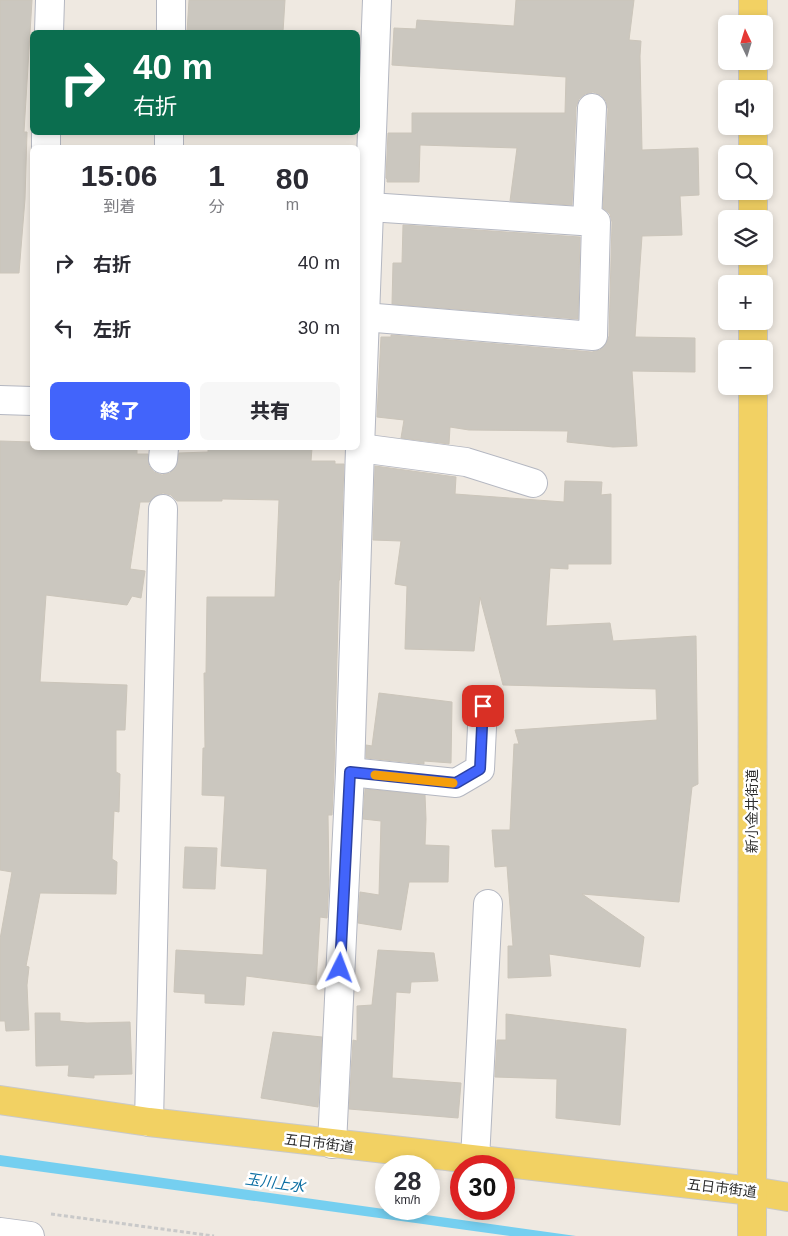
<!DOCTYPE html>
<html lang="ja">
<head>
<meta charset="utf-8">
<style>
  body { margin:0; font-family:Arial,"Noto Sans JP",sans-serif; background:#f7f7f7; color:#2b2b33; height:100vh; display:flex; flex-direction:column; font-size:19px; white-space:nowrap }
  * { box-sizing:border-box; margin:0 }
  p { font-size:16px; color:#7c7c81 }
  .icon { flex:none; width:28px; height:28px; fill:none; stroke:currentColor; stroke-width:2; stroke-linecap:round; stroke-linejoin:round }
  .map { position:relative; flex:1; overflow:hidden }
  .side { position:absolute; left:30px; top:145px; width:330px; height:305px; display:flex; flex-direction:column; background:#fff; border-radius:8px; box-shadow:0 2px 8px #0003 }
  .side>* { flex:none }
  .hud { position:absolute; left:30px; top:30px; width:330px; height:105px; border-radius:8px; box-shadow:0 2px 8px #0003; background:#0b6e4f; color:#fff; overflow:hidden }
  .needle { width:32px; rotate:356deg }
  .controls { position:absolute; left:718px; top:15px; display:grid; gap:10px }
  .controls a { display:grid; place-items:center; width:55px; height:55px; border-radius:8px; background:#fff; box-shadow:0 2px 8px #0003; font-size:25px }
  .speed { position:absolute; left:375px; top:1155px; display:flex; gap:10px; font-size:25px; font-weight:700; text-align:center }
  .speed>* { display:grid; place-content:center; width:65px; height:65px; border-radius:50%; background:#fff; box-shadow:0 2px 8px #0003; line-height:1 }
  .speed small { font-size:12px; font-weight:400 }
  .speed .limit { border:8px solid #d22; background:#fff; color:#111 }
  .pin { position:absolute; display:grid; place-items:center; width:42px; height:42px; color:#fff; margin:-21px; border-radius:10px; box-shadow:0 2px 8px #0006 }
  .me { position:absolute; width:55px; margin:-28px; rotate:3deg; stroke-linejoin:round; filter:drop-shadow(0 0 4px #0008) }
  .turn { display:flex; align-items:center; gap:18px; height:105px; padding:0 20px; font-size:22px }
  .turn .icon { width:65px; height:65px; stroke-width:2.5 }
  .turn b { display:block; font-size:35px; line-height:42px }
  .eta { display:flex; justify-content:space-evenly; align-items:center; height:85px; text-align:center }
  .eta b { font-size:30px; font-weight:800; line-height:35px }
  .button { display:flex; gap:10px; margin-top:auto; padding:10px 20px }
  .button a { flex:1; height:58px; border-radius:8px; background:#4264fb; color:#fff; font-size:20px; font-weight:800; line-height:58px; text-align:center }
  .button a+a { background:#f7f7f7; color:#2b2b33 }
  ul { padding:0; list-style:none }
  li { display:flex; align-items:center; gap:15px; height:65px; padding:0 20px }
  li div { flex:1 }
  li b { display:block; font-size:19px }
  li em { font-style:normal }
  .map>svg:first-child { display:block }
  .water { fill:#75cff0 }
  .building { fill:#cbc7bf; stroke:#cbc5ba }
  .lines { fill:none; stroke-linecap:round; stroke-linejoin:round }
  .minor-casing { stroke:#b4b7c1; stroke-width:30 }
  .major-casing { stroke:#c9c9c9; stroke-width:30 }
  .path { stroke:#c9c9c9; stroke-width:3; stroke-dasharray:4 2.5; stroke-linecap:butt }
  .minor { stroke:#fff; stroke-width:28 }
  .major { stroke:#f2d163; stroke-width:28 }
  .route-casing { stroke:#2b41a3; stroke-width:12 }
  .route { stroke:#4264fb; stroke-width:9 }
  .slow { stroke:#f59e0b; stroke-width:9 }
  .labels { text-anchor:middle; stroke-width:5; stroke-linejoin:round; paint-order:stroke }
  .street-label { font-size:14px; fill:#2e2e2e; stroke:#fff }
  .water-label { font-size:15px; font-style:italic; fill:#0d6fa3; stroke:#fff }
</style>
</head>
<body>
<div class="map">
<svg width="788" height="1236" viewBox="0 0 788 1236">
  <rect width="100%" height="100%" fill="#efe9e1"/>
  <path class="water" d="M0,1155L576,1236H510L0,1166Z"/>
  <g class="building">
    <path d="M0,0H32L24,132H27L25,199L19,273H0Z"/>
    <path d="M189,0H285L283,32H187Z"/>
    <path d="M516,0H634L629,40L641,41L640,56L642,150L698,148L699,195L680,196L682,235L642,236L635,337L695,338V372L632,371L637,446L613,447L567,442L568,431L469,430L450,427L449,444L401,438L404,420L377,417L381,337H391V335L592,352L600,350L606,344L609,336L612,222L610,214L603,208L608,109L606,101L601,95L593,92L585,94L579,99L576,107L572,205L510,201L517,148L420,145L419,182H387V179L386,178L388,133H412V113H565L566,77L392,65L394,28L416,29L417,20L514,26Z"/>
    <path d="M403,225L580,237L578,319L392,304L393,263H402Z"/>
    <path d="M0,441L32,442V448H137V454H148L149,466L154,472L162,475L170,473L175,468L179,453L208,452V448H312L311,461H335V464H344L340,580H339L334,771L332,815H328L329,880L327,918L320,917L316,985L246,976L244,1005L205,1003V994L174,992L176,950L263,955L267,869L221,866L225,796L202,795L203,748H205L204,673H206L207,597H275L279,500L222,499V501H177L171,495L163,493L155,496L149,502H140L130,569L145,571L141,598L132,596L127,605L46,595L40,682L127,685L125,730H116V772L120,774L119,812L114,811L112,859L117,862L116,894L40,893L26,966L29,967L27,985L29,1030L6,1031L5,1021H0V939L12,872L0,870Z"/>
    <path d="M375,466L456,477L455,494L564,502L565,481L602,482L601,495L611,494V564H568V569L550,568L546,626L610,623L613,641L696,636L698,784L692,787L679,902L582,894L644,937L640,967L549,954L551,976L508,978V946H513L507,866L495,867L492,830H510L514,744H519L515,730L657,720L656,689L503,685L480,597L474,651L405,649L407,586L395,584L401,541L373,540Z"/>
    <path d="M379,693L452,702L451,763L424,761V764L366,758V745L372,746Z"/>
    <path d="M365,789L425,795L426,819L425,845L449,846L448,882H409L401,930L358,923L360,892L379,895L381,821L363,819Z"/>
    <path d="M185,847L217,848L215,889L183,888Z"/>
    <path d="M378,950L434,953L438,981L411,982L410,993L396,992L392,1078L461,1083L458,1118L349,1109L353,1040L357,1041V1006L372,1005Z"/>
    <path d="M35,1013H60V1021L87,1023L130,1022L132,1074L94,1075V1078L68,1076L69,1065L36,1066Z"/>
    <path d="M506,1014L626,1029L620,1125L556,1118L557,1079L495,1077L497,1040H506Z"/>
    <path d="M273,1032L322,1037L318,1107L261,1098Z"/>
  </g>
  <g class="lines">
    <g class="minor-casing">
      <g id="minor">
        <path d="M49,32L50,0"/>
        <path d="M171,32V0"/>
        <path d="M46,148V132"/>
        <path d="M169,148V132"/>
        <path d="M587,222L592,108"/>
        <path d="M364,317L593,336L596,222L369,207"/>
        <path d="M0,400L32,401"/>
        <path d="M360,448L466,462L533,483"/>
        <path d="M163,459L164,448"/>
        <path d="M350,772L456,783L480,769L483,706"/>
        <path d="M149,1122L163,509"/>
        <path d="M332,1144L350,772L360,448L377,0"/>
        <path d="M475,1160L488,904"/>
        <path d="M0,1232L30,1236"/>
      </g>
    </g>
    <g class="major-casing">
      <g id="major">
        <path d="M753,0V24"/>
        <path d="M753,61V89"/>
        <path d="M753,126V154"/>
        <path d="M753,191V219"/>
        <path d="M753,256V284"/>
        <path d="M753,321V349"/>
        <path d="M0,1100L149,1122L752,1191L788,1197"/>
        <path d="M752,1236L753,386"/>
      </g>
    </g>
    <path class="path" d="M51,1214L214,1236"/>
    <use href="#minor" class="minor"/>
    <use href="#major" class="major"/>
  </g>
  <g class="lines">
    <g class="route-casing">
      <path id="route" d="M340,968L350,772L456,783L480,769L483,706"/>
    </g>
    <use href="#route" class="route"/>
    <path class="slow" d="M375,775L453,783"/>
  </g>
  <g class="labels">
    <g class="street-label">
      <text transform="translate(752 811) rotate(-90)" y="5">新小金井街道</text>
      <text transform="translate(319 1143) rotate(7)" y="5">五日市街道</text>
      <text transform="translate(722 1188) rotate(7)" y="5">五日市街道</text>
    </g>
    <g class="water-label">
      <text transform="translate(275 1183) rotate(8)" y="5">玉川上水</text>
    </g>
  </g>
</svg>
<div class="controls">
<a><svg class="needle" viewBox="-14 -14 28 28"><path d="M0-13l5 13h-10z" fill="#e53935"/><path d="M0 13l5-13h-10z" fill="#7c7c81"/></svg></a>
<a><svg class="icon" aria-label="sound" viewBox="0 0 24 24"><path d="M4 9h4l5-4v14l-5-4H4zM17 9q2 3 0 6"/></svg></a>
<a><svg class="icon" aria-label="search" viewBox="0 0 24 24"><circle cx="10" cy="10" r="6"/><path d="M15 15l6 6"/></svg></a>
<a><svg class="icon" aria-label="layers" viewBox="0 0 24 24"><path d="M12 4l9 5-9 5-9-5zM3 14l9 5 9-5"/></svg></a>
<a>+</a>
<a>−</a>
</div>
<div class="speed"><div>28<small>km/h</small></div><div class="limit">30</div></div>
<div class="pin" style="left:483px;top:706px;background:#d93025"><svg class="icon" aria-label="arrive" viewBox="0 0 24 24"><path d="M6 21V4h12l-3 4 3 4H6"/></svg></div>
<svg class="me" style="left:340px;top:968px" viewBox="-20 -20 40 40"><path d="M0-17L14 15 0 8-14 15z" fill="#4264fb" stroke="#fff" stroke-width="4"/></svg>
<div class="hud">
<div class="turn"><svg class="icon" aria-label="right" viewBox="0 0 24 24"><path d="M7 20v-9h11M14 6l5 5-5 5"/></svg><div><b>40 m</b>右折</div></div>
</div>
<section class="side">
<div class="eta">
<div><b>15:06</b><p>到着</p></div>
<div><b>1</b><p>分</p></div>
<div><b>80</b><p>m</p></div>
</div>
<ul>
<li><svg class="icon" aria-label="right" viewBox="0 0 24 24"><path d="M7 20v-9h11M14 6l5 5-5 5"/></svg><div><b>右折</b></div><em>40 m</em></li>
<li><svg class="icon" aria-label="left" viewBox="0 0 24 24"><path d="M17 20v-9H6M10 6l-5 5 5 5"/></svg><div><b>左折</b></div><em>30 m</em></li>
</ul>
<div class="button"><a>終了</a><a>共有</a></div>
</section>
</div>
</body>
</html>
